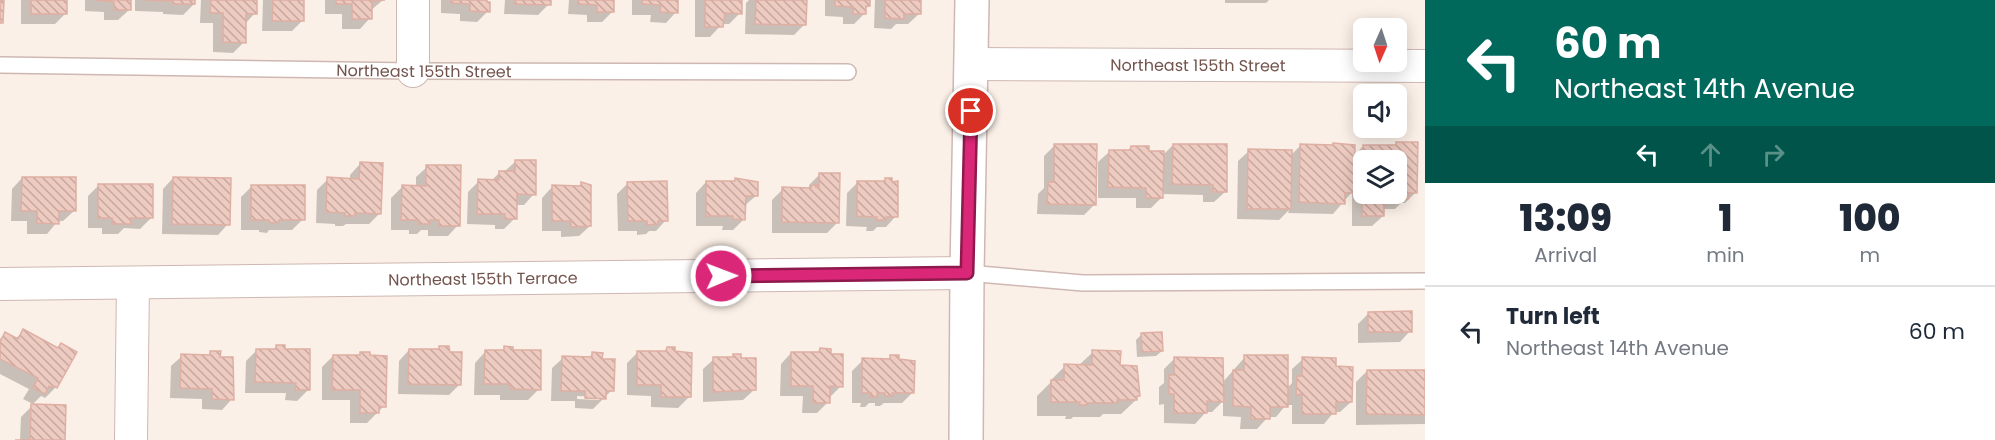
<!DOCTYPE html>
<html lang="en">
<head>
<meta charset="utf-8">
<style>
  body { margin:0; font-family:Poppins,sans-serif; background:#f2f2f3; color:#1f2937; height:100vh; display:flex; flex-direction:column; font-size:22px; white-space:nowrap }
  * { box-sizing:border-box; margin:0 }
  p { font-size:20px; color:#747a83 }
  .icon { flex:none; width:33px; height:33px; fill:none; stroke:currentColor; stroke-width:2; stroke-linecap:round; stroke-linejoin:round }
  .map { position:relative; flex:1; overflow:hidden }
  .details { display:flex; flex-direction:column; background:#fff; width:570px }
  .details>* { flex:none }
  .top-card { background:#00695c; color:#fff; overflow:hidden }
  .needle { width:39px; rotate:183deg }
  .fabs { position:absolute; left:1353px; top:18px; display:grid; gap:12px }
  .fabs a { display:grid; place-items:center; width:54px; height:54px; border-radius:9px; background:#fff; box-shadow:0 3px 15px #0003; font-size:30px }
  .pin { position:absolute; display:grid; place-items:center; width:51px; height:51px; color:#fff; margin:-26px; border:3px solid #fff; border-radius:50%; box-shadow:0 2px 6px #0007 }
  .me { position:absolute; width:66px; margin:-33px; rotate:89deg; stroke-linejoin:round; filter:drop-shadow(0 0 4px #0008) }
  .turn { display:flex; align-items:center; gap:21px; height:126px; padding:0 30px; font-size:27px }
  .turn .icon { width:78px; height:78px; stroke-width:2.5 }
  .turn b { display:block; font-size:42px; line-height:51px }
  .lanes { display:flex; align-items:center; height:57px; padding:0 30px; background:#0003; justify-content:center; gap:30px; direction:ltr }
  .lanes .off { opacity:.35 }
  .eta { display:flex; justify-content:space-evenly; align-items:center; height:102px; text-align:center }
  .eta b { font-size:36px; font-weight:800; line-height:42px }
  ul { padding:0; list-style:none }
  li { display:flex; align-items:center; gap:18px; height:90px; padding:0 30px; border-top:2px solid #e0e1e3 }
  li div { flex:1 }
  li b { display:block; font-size:22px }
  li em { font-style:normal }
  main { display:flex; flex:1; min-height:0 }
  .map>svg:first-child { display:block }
  .shadow { fill:#0003; fill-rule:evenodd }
  .building { fill:url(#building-back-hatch); stroke:#e0afa3; stroke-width:1.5; fill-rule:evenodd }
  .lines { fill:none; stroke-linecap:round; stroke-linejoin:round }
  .service-casing { stroke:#ceb8b1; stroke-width:18 }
  .minor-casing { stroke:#ceb8b1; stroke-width:34 }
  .tertiary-casing { stroke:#ceb8b1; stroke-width:36 }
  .service { stroke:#fff; stroke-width:15 }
  .minor { stroke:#fff; stroke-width:32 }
  .tertiary { stroke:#fff; stroke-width:33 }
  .route-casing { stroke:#8e194d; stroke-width:15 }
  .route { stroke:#db2777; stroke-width:10 }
  .labels { text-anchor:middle; stroke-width:6; stroke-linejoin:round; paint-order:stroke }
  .street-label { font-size:16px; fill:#73544d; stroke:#fef4ee }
</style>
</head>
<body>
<main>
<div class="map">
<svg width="1425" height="440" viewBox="0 0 1425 440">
  <defs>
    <pattern id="building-back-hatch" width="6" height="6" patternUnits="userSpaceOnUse" patternTransform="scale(1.5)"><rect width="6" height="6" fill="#eecbc1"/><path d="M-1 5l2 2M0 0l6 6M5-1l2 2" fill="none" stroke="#c5a79f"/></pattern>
  </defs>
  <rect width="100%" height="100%" fill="#fbf0e7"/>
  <g class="shadow">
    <path d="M21,0H66L65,14L55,24H21Z"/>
    <path d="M85,0H129V10L118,20H104V12L85,11Z"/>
    <path d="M135,0H194V4L183,15L163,14V12L135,11Z"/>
    <path d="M201,0H255V13L245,24L244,42L233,53L213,52V23H200Z"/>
    <path d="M263,0H302V21L292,31H262Z"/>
    <path d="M325,0H383L370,11V18L360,29H342V14H325Z"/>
    <path d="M441,0H486L488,11L477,22L460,21V14L441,13Z"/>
    <path d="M505,0H549V4L538,15L504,14Z"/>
    <path d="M569,0H613V11L602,22H587V15L568,14Z"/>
    <path d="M632,0H677L676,12L666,23L650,22L651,15H632Z"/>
    <path d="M695,0H740V13L729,24H722L710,37H695Z"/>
    <path d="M749,0H805V24L794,35L745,34L746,3Z"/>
    <path d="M825,0H869V6L865,9L864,14L854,24H843V17L825,16Z"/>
    <path d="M875,0H919V14L908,24H896L891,29L874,28Z"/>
    <path d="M1225,0H1269L1266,3H1225Z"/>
    <path d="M1333,144L1353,157L1363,146L1393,147L1397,144L1416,192L1405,203H1401L1395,209H1383V216L1372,226H1352V192L1333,214L1288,213L1289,210L1279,220L1237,219L1238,161L1249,151L1290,156L1300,146L1331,147ZM1364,160H1396V194H1364Z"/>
    <path d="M1055,145L1095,204L1084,215L1037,214L1038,194L1044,188V156Z"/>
    <path d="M1173,145L1225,192L1214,202H1203V195L1162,194V197L1151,208H1136V198H1098V162L1109,152H1127L1131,147L1162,156Z"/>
    <path d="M516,161L534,194L524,205H515V218L504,229H495V225L467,224L468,192L479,181H491L500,172H504Z"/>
    <path d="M360,164L379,214L369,224H346L343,226H335V224L316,223L317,190L328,179L350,180V175Z"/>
    <path d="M427,167L458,225L448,236H428V230H421L417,234H409V230H391V198L402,187H416V177Z"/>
    <path d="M820,174L838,222L827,233H772V200L783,189H809V185Z"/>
    <path d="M22,178L74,211L63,221H58L47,234H27V221H11L12,189Z"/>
    <path d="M173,178L228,224L218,235L162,234L163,189Z"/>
    <path d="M886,179L896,216L886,227H877L873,231H866L867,227L846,226L847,193L858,182L882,183Z"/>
    <path d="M735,180L757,195L744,206V219L733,230H722L723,226H696V193L706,182H733Z"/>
    <path d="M628,183L666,220L656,231H649L646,234L637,235V231H618L617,194Z"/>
    <path d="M581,184L590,226L579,236L561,237V231H542V198L552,187H578Z"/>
    <path d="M99,185L151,218L140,229L124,228L118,234H102V228H88V196Z"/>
    <path d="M252,186L303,219L292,230H269L267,233L259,232V230H241V197Z"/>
    <path d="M1369,313L1410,331L1400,342L1358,343V324Z"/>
    <path d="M24,331L56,387L45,398L41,396L33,404L23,399L29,389L0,374V339L5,334L15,339Z"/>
    <path d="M1142,334L1162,351L1156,356L1137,357L1136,340Z"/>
    <path d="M277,346L308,390L297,401L285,400L286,393H245L246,361L257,350H273Z"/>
    <path d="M440,347L460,384L449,395L398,394L399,361L409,350L436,351Z"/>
    <path d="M505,348L539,389L528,400H500V395H474L475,363L485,352H501Z"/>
    <path d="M667,348L689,397L678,408L651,407V396L627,395V363L638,352L663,353Z"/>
    <path d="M820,350L841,386L830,397H828V402L817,413H802L803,396H780L781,364L791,353L817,354Z"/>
    <path d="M1093,352L1119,367L1138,395L1136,400L1121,414H1103L1100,417H1073L1071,419H1065L1066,416H1037V396L1050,383V381L1065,366H1078Z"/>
    <path d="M211,353L219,358L232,399L222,410L202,409V399L170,398L171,366L182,356H207Z"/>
    <path d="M361,353L384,406L367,423H350V400H322V367L333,356L357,357Z"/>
    <path d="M592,354L601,361L612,390L593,409L575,408V401H551L552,368L563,358H588ZM577,396L602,397L599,400L577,399Z"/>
    <path d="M734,356L754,390L743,400L703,402V369L714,359H730Z"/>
    <path d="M891,357L913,392L902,403H884L880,406H875V403H869L865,407H860L861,403H852V371L863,360H887Z"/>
    <path d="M1245,357L1286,389L1292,383V369L1303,359L1334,368L1351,402L1340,412H1334L1324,424H1292V405H1286L1276,417H1268L1257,429H1240L1241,417L1223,416V401L1212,412H1206L1195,424L1164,423V404L1159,405V387L1164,383V369L1175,358L1222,383Z"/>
    <path d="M1367,371L1425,372V424L1356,425V382Z"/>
    <path d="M32,406L64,440H20L21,417Z"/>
  </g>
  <g class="building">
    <path d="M0,0H4L3,23H0Z"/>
    <rect x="31" y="0" width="36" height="14"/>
    <path d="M95,0H131V10H114V2Z"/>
    <path d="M145,0H195V4H173V1Z"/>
    <path d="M211,0H257V14H246V43L223,42V13H210Z"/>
    <path d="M273,0H304V21H272Z"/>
    <path d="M336,0H385L372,1V19H352V4H336Z"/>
    <path d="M451,0H487V2H490V12L470,11V4L451,3Z"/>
    <path d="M515,0H551V5L515,4Z"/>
    <path d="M578,0H614V12H597V5L578,4Z"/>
    <path d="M642,0H678V13L660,12L661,5L642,4Z"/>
    <path d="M705,0H742V14L725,13L723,27H705Z"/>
    <path d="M756,0H807L806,25L755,24Z"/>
    <path d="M835,0H870V6H866V14H853V7L835,6Z"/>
    <path d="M885,0H921V14H904V19L885,18Z"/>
    <path d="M1396,142H1418L1417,193H1408V199H1384V216H1362L1363,145H1396ZM1364,160H1396V194H1364Z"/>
    <path d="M1333,143L1355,145L1354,193H1345V204L1299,202L1300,144L1333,145Z"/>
    <path d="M1054,144H1097L1096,205L1047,204L1048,182H1054Z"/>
    <path d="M1173,144H1227V192H1213V185L1172,184Z"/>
    <path d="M1131,146H1149V151H1164L1163,198H1146V188L1108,187L1109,150H1130Z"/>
    <path d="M1248,149L1292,150L1291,209H1247Z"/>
    <path d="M515,160H536V195L517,194V219H505V214H477L478,179L499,180V171H515Z"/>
    <path d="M360,162L383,163L381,214L355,213V216H345V213L326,212L327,177L359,179Z"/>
    <path d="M426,165H461L460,226H439V220H430V224H419V220H401L402,185L426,186Z"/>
    <path d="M819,173H840L839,223L782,222V187L811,188L812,185H817L816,187H819Z"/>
    <path d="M22,177H76V211H59V224L37,223V211H21Z"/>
    <path d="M173,177L231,178L230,225L172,224Z"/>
    <path d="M735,178L758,182V196H746L745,220L733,219V216H706V181H735Z"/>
    <path d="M885,178H892V182L898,181V217H886V220H876L877,217L857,216V181H885Z"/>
    <path d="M667,181L668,221H658V224L647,225V221H628L627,182Z"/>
    <path d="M581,182L591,185V226L571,227V221H552V185L581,186Z"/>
    <path d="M98,184H153V218H130L131,224H112V218H98Z"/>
    <path d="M251,185H305V220H279V222L274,223L269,222V220H251Z"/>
    <path d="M1412,311V332H1368V312Z"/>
    <path d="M23,329L58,348L61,343L77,352L57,388L52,385L51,388L49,386L45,394L33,388L38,378L0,359V342L5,332L18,339Z"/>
    <path d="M1162,332L1163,351L1142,352L1141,333Z"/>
    <path d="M276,345H285V349H310V390H295L296,383L255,382L256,349H276Z"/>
    <path d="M439,346H449L450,352H462L461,385L408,384L409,349H439Z"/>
    <path d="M504,346L513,347V350H541V390L511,389L510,384H484L485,350H504Z"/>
    <path d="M667,347H675V351L692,353L691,397H661V385H637V351H666Z"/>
    <path d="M820,348L831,349V354H843V387L830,386V403H813V386H791V352H819Z"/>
    <path d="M1092,350L1121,351L1120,365L1137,366L1140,396H1137V400H1117V403H1087V405H1079L1080,402H1051V380H1064V364L1092,365Z"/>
    <path d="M210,351H221L220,357H233L234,400L212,399V389L180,388L181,354L210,355Z"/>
    <path d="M360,352H370V355L387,356L386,407H379V413H360V390H332L333,355H360Z"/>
    <path d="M592,352L603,353L602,359H615L614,391H606V399L585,398V391H561L562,356L592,357Z"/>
    <path d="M733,354H741V358H756V390L713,392V357H733Z"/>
    <path d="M890,355H899V359L915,361L914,393H892L893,396H885V393H877V397H870L871,393H862V358L890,359Z"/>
    <path d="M1244,355H1288V407H1270V419H1251V407L1233,406V370H1244Z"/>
    <path d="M1174,357L1223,358L1224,402L1207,401V413H1174V394H1169V375H1174Z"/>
    <path d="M1302,357L1336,358V366L1353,367L1352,402H1336V414H1302V394L1296,395L1297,376H1302Z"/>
    <path d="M1367,370H1425V415L1366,414Z"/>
    <path d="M31,404L66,405L65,440H15H30Z"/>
  </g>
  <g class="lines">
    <g class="service-casing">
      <g id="service">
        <path id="s1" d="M0,65L413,71L848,72"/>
        <path d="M967,273L1083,283L1425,281"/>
      </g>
    </g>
    <g class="minor-casing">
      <g id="minor">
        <path id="s2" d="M972,64L1425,66"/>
        <path d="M413,71V0"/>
        <path id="s3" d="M0,284L967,273"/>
        <path d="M131,440L133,283"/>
      </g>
    </g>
    <g class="tertiary-casing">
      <path id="tertiary" d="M966,440L967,273L972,0"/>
    </g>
    <use href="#service" class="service"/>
    <use href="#minor" class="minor"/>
    <use href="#tertiary" class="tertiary"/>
  </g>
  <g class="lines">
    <g class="route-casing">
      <path id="route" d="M721,276L967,273L971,111"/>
    </g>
    <use href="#route" class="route"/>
  </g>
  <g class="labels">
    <g class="street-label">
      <text dy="6" stroke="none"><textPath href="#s2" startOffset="226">Northeast 155th Street</textPath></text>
      <text dy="6" stroke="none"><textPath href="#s1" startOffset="424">Northeast 155th Street</textPath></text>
      <text dy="6" stroke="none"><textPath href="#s3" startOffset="483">Northeast 155th Terrace</textPath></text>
    </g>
  </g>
</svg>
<div class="fabs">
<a><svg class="needle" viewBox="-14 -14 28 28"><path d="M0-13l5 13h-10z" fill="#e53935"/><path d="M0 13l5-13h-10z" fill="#747a83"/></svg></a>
<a><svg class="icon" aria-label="sound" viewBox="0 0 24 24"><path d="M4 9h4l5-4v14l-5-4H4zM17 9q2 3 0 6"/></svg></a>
<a><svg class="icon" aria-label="layers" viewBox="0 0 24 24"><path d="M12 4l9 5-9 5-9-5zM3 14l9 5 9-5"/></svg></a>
</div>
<div class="pin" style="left:971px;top:111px;background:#d93025"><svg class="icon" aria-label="arrive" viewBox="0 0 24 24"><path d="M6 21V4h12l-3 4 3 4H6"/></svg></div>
<svg class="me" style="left:721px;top:276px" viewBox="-20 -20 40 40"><circle r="17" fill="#db2777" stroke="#fff" stroke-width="3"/><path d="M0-11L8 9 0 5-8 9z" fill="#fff"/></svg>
</div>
<section class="details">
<div class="top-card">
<div class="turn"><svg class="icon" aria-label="left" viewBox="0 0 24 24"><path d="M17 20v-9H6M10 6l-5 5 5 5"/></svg><div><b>60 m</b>Northeast 14th Avenue</div></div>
<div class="lanes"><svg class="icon" aria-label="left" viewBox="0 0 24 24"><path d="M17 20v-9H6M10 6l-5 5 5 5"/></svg><svg class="icon off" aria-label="ahead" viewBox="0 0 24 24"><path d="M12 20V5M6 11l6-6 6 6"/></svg><svg class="icon off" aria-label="right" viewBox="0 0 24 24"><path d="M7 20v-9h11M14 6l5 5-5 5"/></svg></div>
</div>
<div class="eta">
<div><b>13:09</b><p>Arrival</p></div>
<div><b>1</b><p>min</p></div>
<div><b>100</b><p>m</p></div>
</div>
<ul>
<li><svg class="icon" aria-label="left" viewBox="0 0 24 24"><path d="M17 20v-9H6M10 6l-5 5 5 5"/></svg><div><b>Turn left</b><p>Northeast 14th Avenue</p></div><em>60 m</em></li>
</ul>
</section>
</main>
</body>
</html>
